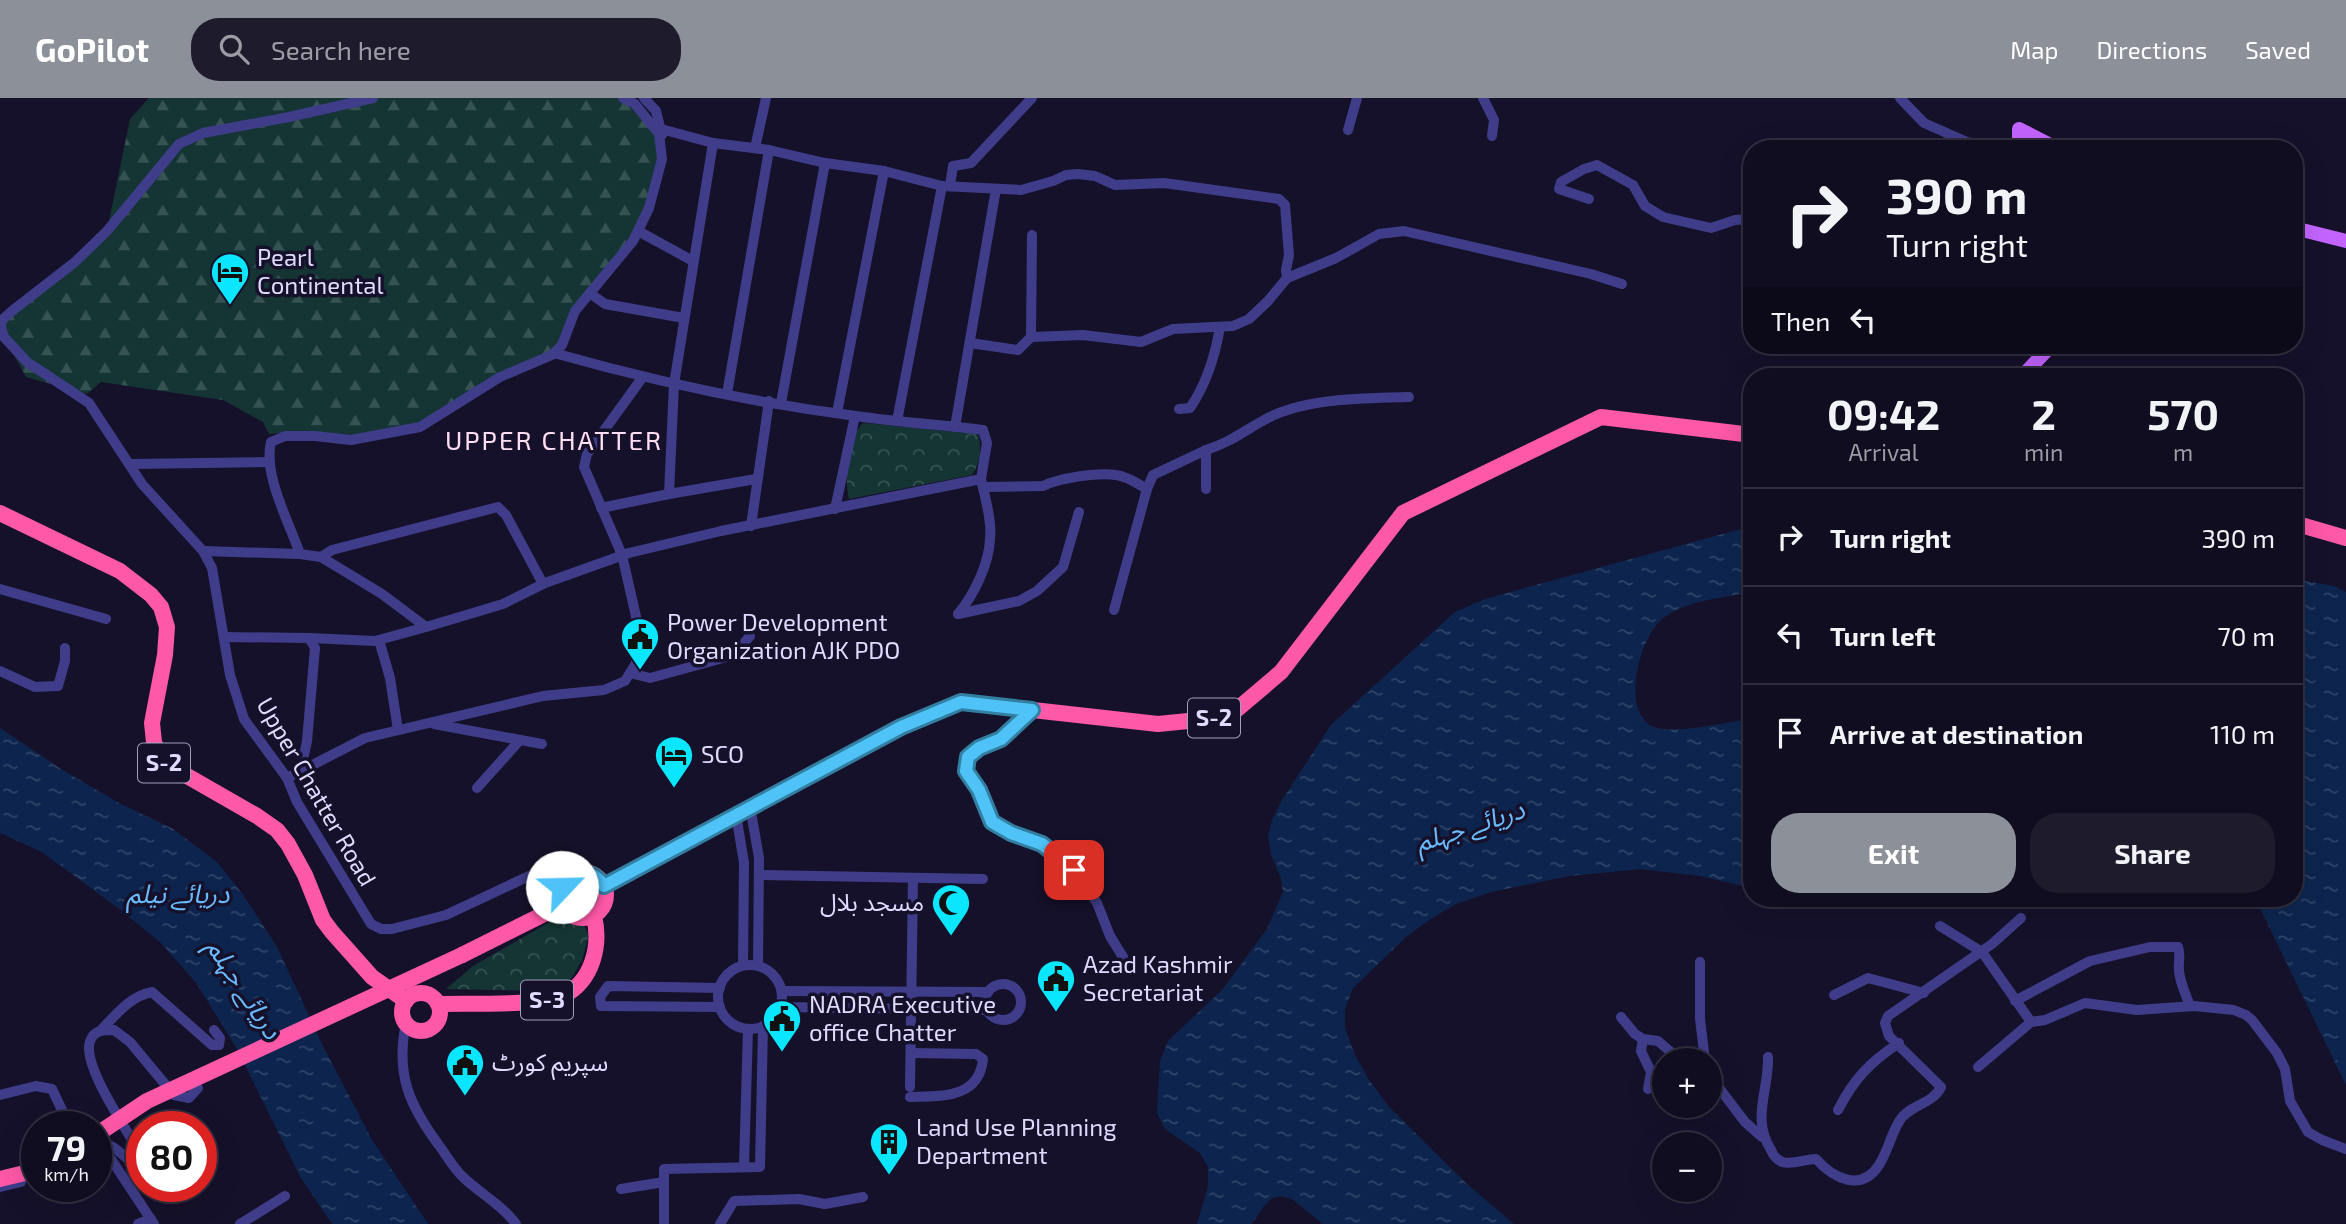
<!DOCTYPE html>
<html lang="en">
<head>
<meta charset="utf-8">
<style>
  body { margin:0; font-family:"Exo 2","Noto Sans Arabic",sans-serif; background:#1e1b2d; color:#f1f3f6; height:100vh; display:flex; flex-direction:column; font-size:26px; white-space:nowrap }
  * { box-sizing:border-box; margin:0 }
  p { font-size:23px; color:#9c9ca5 }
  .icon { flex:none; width:38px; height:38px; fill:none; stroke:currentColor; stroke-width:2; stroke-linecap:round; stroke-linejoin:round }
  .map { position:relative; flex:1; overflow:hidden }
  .drawer { position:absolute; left:1743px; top:270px; width:560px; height:539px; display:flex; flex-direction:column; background:#100d20; border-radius:28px; box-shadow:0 7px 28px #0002,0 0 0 2px #302d3e }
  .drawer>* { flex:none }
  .hud { position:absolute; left:1743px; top:42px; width:560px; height:214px; border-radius:28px; box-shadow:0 7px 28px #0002,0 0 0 2px #302d3e; background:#100d20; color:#f1f3f6; overflow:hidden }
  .buttons { position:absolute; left:1652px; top:950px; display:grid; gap:14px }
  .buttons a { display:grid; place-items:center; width:70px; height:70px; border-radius:50%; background:#100d20; box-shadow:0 7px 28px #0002,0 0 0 2px #302d3e; font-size:35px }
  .speed { position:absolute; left:21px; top:1013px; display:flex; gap:14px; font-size:35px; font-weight:700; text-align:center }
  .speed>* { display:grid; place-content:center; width:91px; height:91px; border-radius:50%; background:#100d20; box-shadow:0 7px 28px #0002,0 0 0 2px #302d3e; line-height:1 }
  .speed small { font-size:18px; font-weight:400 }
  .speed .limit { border:10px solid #d22; background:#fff; color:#111 }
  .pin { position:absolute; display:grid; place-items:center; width:60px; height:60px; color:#fff; margin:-30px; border-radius:14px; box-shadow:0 4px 10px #0006 }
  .me { position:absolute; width:77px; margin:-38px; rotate:66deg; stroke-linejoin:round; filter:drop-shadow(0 0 5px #0008) }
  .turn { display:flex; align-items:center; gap:24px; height:147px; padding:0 28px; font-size:32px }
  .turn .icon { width:91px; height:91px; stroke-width:2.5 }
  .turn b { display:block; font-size:49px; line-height:60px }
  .then { display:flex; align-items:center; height:66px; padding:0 28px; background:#0003; gap:14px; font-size:26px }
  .eta { display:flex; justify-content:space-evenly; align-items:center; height:119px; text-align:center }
  .eta b { font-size:42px; font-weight:700; line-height:49px }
  .primary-button { display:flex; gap:14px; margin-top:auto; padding:14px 28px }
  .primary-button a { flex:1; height:80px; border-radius:28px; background:#8c9099; color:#fff; font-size:28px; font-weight:700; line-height:80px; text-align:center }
  .primary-button a+a { background:#1e1b2d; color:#f1f3f6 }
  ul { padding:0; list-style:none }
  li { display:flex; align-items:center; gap:21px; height:98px; padding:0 28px; border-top:2px solid #302d3e }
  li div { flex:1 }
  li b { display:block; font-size:26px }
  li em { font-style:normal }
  header { display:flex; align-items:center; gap:42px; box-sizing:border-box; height:98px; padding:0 35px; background:#8c9099; color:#fff }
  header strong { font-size:33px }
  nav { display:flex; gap:38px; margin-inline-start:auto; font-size:24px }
  .search { width:490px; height:63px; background:#1e1b2d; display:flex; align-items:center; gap:18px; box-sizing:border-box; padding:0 24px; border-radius:28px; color:#9c9ca5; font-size:26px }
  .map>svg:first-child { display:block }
  .forest { fill:url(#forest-firs) }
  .park { fill:url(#park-crowns) }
  .water { fill:url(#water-ripples) }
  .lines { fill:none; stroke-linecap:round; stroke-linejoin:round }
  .minor { stroke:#3f3d89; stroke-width:10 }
  .major { stroke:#c364fe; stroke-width:14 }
  .highway { stroke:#fe58a8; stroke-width:16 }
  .highway-bridge { stroke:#fe58a8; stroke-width:16 }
  .route-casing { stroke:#337fa1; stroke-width:18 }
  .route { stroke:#4fc3f7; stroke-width:12 }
  .labels { text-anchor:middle; stroke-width:7; stroke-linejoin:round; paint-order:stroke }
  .shield { fill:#16112b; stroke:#a39ebf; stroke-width:2 }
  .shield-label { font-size:23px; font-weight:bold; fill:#dfdbff }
  .poi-label { font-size:24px; fill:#dfdbff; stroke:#16112b; text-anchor:start }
  .street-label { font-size:24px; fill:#dfdbff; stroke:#16112b }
  .neighbourhood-label { font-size:26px; letter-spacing:2px; fill:#ffddf3; stroke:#16112b }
  .water-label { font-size:26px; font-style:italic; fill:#6abafe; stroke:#16112b }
</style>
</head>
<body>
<header>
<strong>GoPilot</strong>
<div class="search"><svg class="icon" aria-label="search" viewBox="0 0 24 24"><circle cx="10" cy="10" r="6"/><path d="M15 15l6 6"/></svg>Search here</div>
<nav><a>Map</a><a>Directions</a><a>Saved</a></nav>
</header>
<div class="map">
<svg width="2346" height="1126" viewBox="0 0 2346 1126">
  <defs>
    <pattern id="forest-firs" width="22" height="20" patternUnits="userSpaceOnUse" patternTransform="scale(1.75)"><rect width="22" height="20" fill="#143534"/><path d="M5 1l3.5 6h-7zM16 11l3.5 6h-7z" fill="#365252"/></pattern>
    <pattern id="park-crowns" width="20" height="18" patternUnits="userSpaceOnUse" patternTransform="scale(1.75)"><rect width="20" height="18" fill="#143534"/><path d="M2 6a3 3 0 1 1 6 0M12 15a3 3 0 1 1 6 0" fill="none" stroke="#365252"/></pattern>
    <pattern id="water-ripples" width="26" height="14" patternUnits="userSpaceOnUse" patternTransform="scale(1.75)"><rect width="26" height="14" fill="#0d254e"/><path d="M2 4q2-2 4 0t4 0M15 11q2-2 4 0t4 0" fill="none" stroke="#304469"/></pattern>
  </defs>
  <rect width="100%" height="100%" fill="#16112b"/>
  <path class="forest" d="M149,0H633L647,16L662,61L633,143L575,213L562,247L500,279L420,329L353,337L305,333L269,336L263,324L223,302L101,284L87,296L26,279L4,239L2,222L107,133L130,21Z"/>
  <g class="park">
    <path d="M863,325L978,336C982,351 981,364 972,377L849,401C844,378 846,343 863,325Z"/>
    <path d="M574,810L589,837L582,862L570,883L552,893L446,891L473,868Z"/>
  </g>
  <g class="water">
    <path d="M1752,428V494C1723,500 1684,502 1661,522C1638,542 1617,624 1661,631C1688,634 1725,624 1752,621V790L1700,778L1641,771L1569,778L1491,794L1456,806L1432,820L1406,839L1353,890L1345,911V930L1355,957L1369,982L1389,1009L1468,1087L1514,1126H1323L1292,1101L1281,1098L1272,1100L1263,1109L1252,1126H1197L1208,1089V1069L1200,1055L1165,1031L1157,1015L1160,963L1168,943L1222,892L1267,831L1283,794L1281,780L1271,757L1268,738L1272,722L1282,702L1331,627L1455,514L1485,501Z"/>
    <path d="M2294,481L2334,488L2346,494V987L2255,800H2294Z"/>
    <path d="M0,630L61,671L119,705L173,731L217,764L244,798L277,849L323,948L372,1042L428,1126H332L301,1080L237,951L197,886L162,846L122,813L42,754L0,735Z"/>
  </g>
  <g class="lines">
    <g class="minor">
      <path d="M373,0L289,19L203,35L179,46L107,133L75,164L12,213L2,222L1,229L4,239L27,264L89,305L142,386L203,453L212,470L230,577L244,621L287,680L297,704L371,826L381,831H392L446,817L546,770L561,769L571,777"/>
      <path d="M623,0L635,6L659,36L662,61L649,110L633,143L575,213L562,247L552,257L500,279L420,329L351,342L315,338H285L271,344C263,377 289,424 300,456L321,459L382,496L426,529L503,506L545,485L629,455L721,433L981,381C985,400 992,422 990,441C989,466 974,497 958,516"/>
      <path d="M644,0L656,13L662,37"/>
      <path d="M1483,0L1494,22L1492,38"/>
      <path d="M1900,0L1924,25L1967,44L1996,51"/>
      <path d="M661,31L713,45L769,52L825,65L884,73L942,88L1021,92L1053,83L1066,77L1078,76L1095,78L1115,87L1164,85L1279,101L1285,107L1289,157L1286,172L1287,180"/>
      <path d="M1348,32L1357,0"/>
      <path d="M755,50L766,0"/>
      <path d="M950,88L953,68L971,65L1032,0"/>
      <path d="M1589,101L1559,91L1561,84L1584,71L1597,67L1633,87L1645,108L1663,119L1711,130L1735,122L1752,121"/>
      <path d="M638,133L693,163"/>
      <path d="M591,196L605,206L684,220"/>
      <path d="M1031,239L1083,237L1141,244L1173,231L1233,228L1249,221L1268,203L1287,180L1336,160L1379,136L1404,133L1591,176L1622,186"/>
      <path d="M970,245L1018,252L1031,239L1032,137"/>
      <path d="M554,255C653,283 754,305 856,318C898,324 941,327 983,332L987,345L981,381"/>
      <path d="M727,296L769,52"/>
      <path d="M781,305L825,65"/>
      <path d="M1179,311L1190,310C1207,285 1215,259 1220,229"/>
      <path d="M837,315L884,73"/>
      <path d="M897,323L942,88"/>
      <path d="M955,329L996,91"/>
      <path d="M130,366L270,364"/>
      <path d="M983,389L1043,388C1059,380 1098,374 1116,377C1127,378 1138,386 1147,391L1114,512"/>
      <path d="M1147,391L1153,377L1206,352"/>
      <path d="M1206,391V352C1233,344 1250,328 1274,317C1313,300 1367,300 1409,299"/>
      <path d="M669,396L674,286L713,45"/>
      <path d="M601,410L669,396L756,381"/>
      <path d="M835,411L855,318"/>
      <path d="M751,428L769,303"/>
      <path d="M203,453L300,456"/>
      <path d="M321,459L332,452L498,409L506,417L543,486"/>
      <path d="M0,491L106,521"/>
      <path d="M958,516L1019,503L1037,493L1063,469L1079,414"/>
      <path d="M224,539L309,540L315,550L307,643L301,671"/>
      <path d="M309,540L375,543L426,529"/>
      <path d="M379,542L390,580L398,632"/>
      <path d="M0,573L35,589L58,588L65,563V550"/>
      <path d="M630,575L650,580L734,557L750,538"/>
      <path d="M1032,612L1001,641L980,650L968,659L966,673L979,692L992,724L1011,735L1042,746L1074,772L1097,805L1110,838L1123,859"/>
      <path d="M434,626L542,646"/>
      <path d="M287,680L365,640L543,598L604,592L625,583L636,565L640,536L622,457L584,369L587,356L642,280"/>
      <path d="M477,690L520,642"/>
      <path d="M750,708L759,760L758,867"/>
      <path d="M736,716L744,765L743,867"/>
      <path d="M759,777L983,781"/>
      <path d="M1940,828L1982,854L2031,924"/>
      <path d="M1700,864V921L1705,962"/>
      <circle cx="750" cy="899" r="32"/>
      <circle cx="1003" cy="904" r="18"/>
      <path d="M720,890L608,888L600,899L601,908L720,909"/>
      <path d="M782,893L988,894"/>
      <path d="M1834,897L1868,880L1924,895"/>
      <path d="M2015,903L2090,863L2150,849H2178C2181,857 2178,864 2179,873C2180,885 2186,897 2190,908"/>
      <path d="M781,909L987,912"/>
      <path d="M1621,919L1635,936L1643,941L1658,943L1680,962"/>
      <path d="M406,925C395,977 410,1009 441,1050C448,1060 455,1072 464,1080C481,1096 502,1107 516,1126"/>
      <path d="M101,932C116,917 130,898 152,894L212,947H219L220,940L214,932"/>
      <path d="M1643,941L1641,953L1651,974L1648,991"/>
      <path d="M1768,959C1769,993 1751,1020 1771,1052C1773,1057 1777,1062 1782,1064C1793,1067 1805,1061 1816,1061C1833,1080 1861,1095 1879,1067C1888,1053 1891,1036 1900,1022C1909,1007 1933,1006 1941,989L1889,938L1885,925L1888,918L1992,846L2021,820"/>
      <path d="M1978,969L2031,924L2045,922L2085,905L2137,912L2194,908L2234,912L2246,917L2252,922L2277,955L2285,971L2290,1003L2308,1034L2322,1042L2346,1051"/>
      <path d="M1710,978L1745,1024L1762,1039"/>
      <path d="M910,989L913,780"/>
      <path d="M0,997L36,988L52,991L70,1029"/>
      <path d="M910,999C941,998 979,1001 983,961L976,956L911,955"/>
      <path d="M1838,1012C1854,981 1870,964 1899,945"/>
      <path d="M99,1043L154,1126"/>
      <path d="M99,1043C119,1049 122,1059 140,1070L142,1067"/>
      <path d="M142,1059C131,1037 78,964 91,941C95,932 105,932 114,932L130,944L174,997L189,1000L198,990"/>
      <path d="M744,1068L748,931"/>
      <path d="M0,1089L21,1084"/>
      <path d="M621,1091L664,1084"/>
      <path d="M138,1126L151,1121"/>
      <path d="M240,1126L285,1098"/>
      <path d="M664,1126V1071L760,1069L763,928"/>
      <path d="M720,1126L734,1103L799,1101L825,1106L863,1099"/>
    </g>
    <g class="major">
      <path d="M2019,51V31L2058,51"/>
      <path d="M2294,130L2346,143"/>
      <path d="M2028,278L2027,273L2052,247"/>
    </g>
    <g class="highway">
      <path d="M0,415L120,473L151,497L161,509L167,529L165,557L152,625L154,644L161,663L257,718L277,732L288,746L305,777L323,822L332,834L372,879L406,903"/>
      <path d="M2294,425L2346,440"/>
      <circle cx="583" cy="797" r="23"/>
      <path d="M604,788L901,629L961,604L1158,626L1228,619L1281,574L1403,415L1601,319L1752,337"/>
      <path d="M462,857L562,807"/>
      <circle cx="421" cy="914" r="19"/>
      <path d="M438,906C465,905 542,908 563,898C593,883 601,847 594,818"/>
      <path d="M0,1081L37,1072"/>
    </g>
    <path class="highway-bridge" d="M96,1037L147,1003L462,857"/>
  </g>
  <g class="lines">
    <g class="route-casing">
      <path id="route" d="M562,789C573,771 592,771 604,788L901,629L961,604L1032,612L1001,641L979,650L968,659L966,673L979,692L992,724L1011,735L1042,746L1074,772"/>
    </g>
    <use href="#route" class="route"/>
  </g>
  <defs>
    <g id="hotel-pin" transform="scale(2.0125)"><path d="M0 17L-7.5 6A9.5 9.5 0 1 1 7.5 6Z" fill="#09e6fd" stroke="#16112b"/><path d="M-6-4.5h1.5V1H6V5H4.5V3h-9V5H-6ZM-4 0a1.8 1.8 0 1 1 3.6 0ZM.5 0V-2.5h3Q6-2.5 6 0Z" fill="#111"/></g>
    <g id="civic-pin" transform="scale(2.0125)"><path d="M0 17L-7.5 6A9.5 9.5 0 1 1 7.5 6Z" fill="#09e6fd" stroke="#16112b"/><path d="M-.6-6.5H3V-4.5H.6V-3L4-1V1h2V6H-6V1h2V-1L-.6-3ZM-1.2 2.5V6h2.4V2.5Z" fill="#111"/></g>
    <g id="mosque-pin" transform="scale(2.0125)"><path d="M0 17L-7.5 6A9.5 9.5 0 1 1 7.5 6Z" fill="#09e6fd" stroke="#16112b"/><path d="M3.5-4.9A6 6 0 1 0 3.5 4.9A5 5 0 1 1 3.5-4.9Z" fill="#111"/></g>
    <g id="building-pin" transform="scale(2.0125)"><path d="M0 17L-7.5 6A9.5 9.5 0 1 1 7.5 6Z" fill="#09e6fd" stroke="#16112b"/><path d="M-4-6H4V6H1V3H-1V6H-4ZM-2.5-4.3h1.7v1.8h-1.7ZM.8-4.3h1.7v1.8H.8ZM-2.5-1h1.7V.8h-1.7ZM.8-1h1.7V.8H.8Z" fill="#111"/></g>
  </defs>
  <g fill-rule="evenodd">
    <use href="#hotel-pin" x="230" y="174"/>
    <use href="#civic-pin" x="640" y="539"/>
    <use href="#hotel-pin" x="674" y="657"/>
    <use href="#mosque-pin" x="951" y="805"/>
    <use href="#civic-pin" x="1056" y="881"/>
    <use href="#civic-pin" x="782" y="921"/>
    <use href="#civic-pin" x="465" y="965"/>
    <use href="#building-pin" x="889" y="1044"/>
  </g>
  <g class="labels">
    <g class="shield">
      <rect x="1188" y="600.5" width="52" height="39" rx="5"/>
      <rect x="138" y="645.5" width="52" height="39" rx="5"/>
      <rect x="521" y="882.5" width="52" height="39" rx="5"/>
    </g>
    <g class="shield-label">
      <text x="1214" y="628">S-2</text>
      <text x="164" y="673">S-2</text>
      <text x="547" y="910">S-3</text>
    </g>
    <g class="poi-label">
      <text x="257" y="168">Pearl<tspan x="257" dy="28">Continental</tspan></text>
      <text x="667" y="533">Power Development<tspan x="667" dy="28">Organization AJK PDO</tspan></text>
      <text x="701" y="665">SCO</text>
      <text x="924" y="813" text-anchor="end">مسجد بلال</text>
      <text x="1083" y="875">Azad Kashmir<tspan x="1083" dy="28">Secretariat</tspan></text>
      <text x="809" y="915">NADRA Executive<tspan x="809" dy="28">office Chatter</tspan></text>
      <text x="492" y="973">سپریم کورٹ</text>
      <text x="916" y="1038">Land Use Planning<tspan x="916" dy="28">Department</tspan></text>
    </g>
    <g class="street-label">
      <text transform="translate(316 694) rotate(60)" y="8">Upper Chatter Road</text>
    </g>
    <g class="neighbourhood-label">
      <text x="554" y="352">UPPER CHATTER</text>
    </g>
    <g class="water-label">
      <text transform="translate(1470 728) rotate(-18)" y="9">دریائے جہلم</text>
      <text x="178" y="805">دریائے نیلم</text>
      <text transform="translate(244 891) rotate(57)" y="9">دریائے جہلم</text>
    </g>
  </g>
</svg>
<div class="buttons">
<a>+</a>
<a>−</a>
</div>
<div class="speed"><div>79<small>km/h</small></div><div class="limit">80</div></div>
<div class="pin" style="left:1074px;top:772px;background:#d93025"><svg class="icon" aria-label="arrive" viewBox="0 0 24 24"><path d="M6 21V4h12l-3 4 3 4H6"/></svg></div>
<svg class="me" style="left:562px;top:789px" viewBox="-20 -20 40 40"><circle r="19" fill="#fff"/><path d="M0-13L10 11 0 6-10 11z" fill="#4fc3f7"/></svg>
<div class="hud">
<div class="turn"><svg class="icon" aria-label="right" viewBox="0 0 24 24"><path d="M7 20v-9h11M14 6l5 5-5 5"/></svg><div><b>390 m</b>Turn right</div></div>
<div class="then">Then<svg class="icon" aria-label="left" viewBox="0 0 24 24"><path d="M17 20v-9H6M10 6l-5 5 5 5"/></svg></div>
</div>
<section class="drawer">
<div class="eta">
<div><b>09:42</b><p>Arrival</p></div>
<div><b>2</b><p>min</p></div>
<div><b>570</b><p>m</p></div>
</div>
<ul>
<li><svg class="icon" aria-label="right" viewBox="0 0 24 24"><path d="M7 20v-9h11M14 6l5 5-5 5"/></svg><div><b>Turn right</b></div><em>390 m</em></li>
<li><svg class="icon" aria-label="left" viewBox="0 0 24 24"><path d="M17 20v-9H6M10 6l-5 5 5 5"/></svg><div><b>Turn left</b></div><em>70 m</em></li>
<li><svg class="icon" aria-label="arrive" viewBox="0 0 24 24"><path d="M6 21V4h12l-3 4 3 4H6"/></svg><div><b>Arrive at destination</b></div><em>110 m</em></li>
</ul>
<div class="primary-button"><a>Exit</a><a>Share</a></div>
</section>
</div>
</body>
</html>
